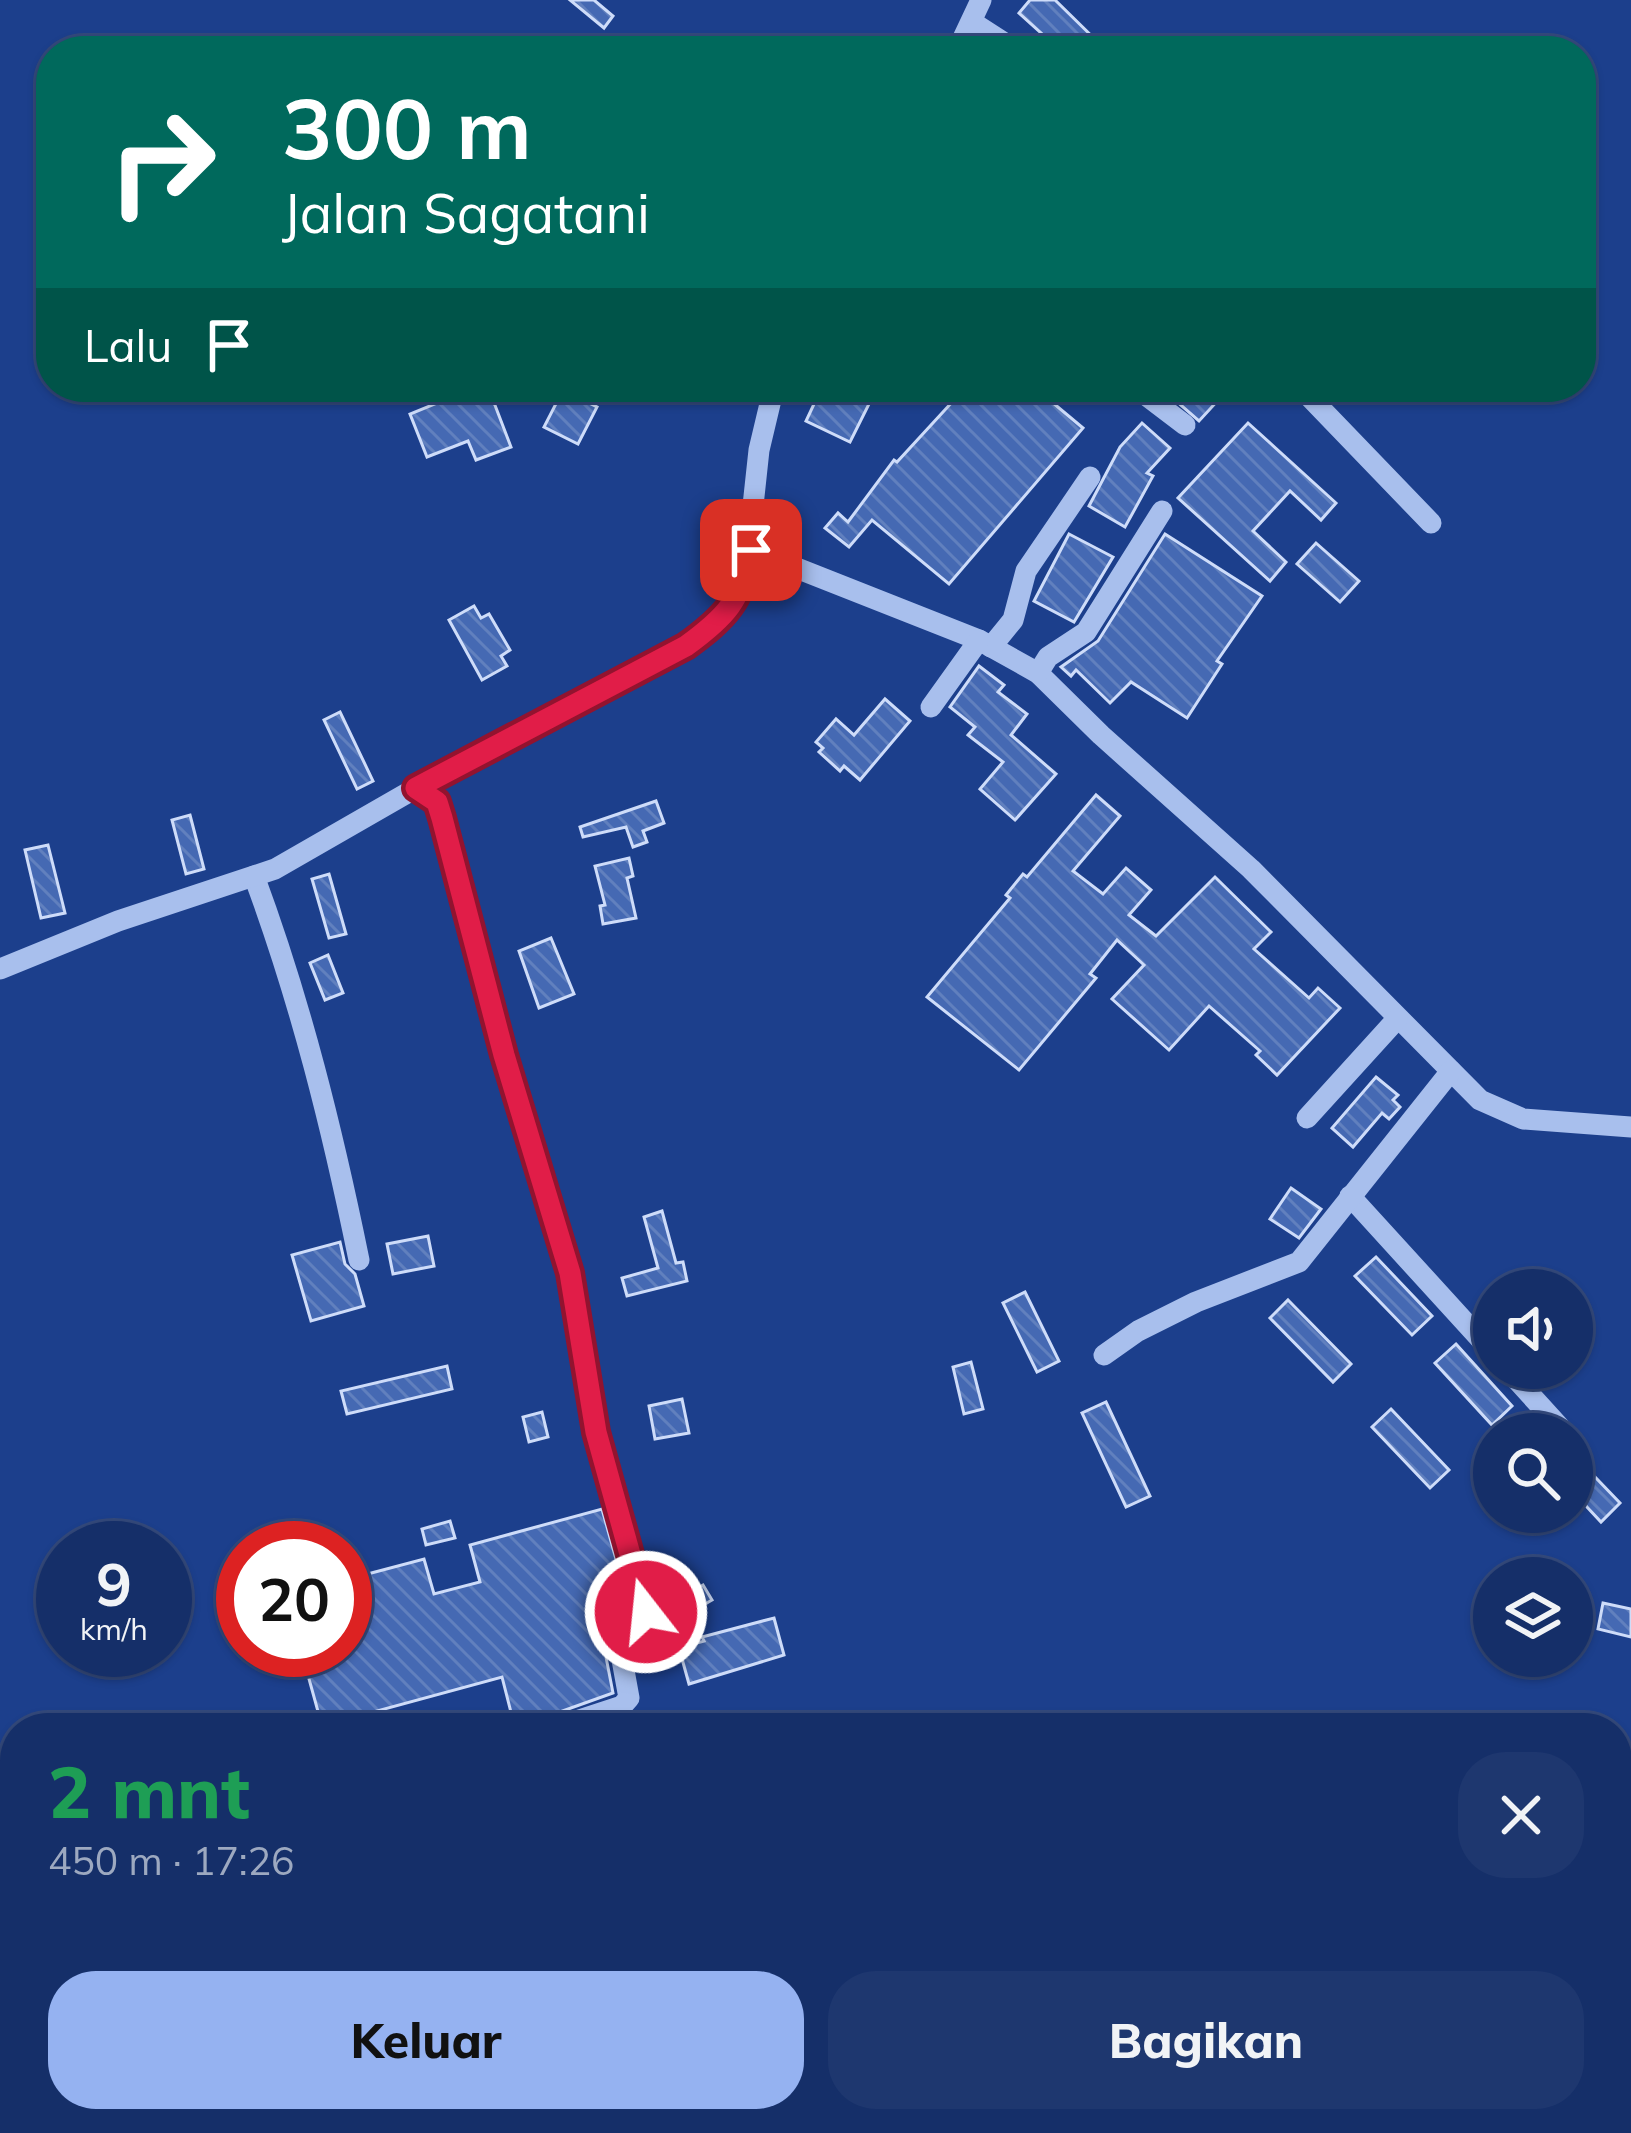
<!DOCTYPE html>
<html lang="id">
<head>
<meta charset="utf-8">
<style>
  body { margin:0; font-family:Mulish,sans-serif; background:#1e376f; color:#f1f3f6; height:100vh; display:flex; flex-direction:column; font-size:45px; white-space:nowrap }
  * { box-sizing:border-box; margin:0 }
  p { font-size:39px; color:#9da9c0 }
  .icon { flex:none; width:66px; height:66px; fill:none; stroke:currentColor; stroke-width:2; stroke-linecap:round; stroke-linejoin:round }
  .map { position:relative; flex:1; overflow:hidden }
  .details { position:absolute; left:0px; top:1713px; width:1632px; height:420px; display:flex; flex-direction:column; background:#152f69; border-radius:48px 48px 0 0; box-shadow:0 3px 9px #0004,0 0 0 3px #344a7d }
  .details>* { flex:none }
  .guide { position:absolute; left:36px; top:36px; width:1560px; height:366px; border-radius:48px; box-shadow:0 3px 9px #0004,0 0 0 3px #344a7d; background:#00695c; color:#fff; overflow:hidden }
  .fabs { position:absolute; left:1473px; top:1269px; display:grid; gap:24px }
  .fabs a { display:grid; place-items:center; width:120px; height:120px; border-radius:50%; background:#152f69; box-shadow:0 3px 9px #0004,0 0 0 3px #344a7d; font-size:60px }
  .speed { position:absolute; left:36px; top:1521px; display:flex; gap:24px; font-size:60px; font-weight:700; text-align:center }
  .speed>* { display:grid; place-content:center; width:156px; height:156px; border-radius:50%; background:#152f69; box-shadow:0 3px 9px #0004,0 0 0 3px #344a7d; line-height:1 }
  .speed small { font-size:30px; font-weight:400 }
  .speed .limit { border:18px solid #d22; background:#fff; color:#111 }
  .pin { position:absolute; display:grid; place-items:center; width:102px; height:102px; color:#fff; margin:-51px; border-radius:24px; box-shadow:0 6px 18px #0006 }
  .me { position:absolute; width:132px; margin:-66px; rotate:344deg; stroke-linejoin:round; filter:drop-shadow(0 0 9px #0008) }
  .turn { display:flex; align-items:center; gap:42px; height:252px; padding:0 48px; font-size:54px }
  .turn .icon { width:156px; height:156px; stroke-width:2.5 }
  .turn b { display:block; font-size:84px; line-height:102px }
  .then { display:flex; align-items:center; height:114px; padding:0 48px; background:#0003; gap:24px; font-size:45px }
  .round { display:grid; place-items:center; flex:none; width:126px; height:126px; border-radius:48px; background:#1e376f }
  .headline { display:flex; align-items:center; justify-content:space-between; height:204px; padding:0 48px }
  h1 { font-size:72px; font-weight:800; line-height:90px; color:#1e9e55 }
  .primary-button { display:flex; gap:24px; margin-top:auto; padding:24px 48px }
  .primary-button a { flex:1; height:138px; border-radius:48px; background:#95b2f1; color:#111; font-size:48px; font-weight:800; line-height:138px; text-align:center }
  .primary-button a+a { background:#1e376f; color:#f1f3f6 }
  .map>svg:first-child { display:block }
  .building { fill:url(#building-back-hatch); stroke:#cedcf9; stroke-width:3 }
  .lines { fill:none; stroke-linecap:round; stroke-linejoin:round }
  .minor { stroke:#a8bfed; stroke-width:21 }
  .route-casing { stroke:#92132f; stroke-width:30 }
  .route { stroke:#e11d48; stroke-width:21 }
</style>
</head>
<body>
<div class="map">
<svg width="1631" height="2133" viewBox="0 0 1631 2133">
  <defs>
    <pattern id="building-back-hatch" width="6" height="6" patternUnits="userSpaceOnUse" patternTransform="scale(3)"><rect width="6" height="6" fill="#4569b3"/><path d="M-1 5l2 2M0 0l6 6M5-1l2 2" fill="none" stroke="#6180be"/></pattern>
  </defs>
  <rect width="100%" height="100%" fill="#1c3f8c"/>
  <g class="building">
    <path d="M570,0H594L613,16L604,28Z"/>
    <path d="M1030,0H1055L1107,51H1061L1019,13Z"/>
    <path d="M448,387H488L511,447L476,460L468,441L427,457L410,414L452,397Z"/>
    <path d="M822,387H855L873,396L850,442L806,421Z"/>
    <path d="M966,387H1034L1083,428L949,584L872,520L849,547L825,528L838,513L848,522L894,460L897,462Z"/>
    <path d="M1160,387H1211L1222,396L1199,421Z"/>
    <path d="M563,390L597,407L578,444L544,427Z"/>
    <path d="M1142,423L1170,448L1147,473L1153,476L1125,527L1089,506L1120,447Z"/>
    <path d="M1248,423L1336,503L1321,520L1290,491L1253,531L1286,562L1270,581L1178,498Z"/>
    <path d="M1069,534L1113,557L1074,622L1034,601Z"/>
    <path d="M1165,534L1262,596L1217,661L1222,664L1187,718L1131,682L1110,703L1076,670L1071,676L1061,667L1098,641Z"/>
    <path d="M1316,543L1359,581L1340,602L1297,564Z"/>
    <path d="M474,606L481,618L489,614L510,650L501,656L507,666L482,680L449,620Z"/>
    <path d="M979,666L1004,685L998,692L1027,714L1011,735L1056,774L1015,820L980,789L1003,762L968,735L975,727L950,707Z"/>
    <path d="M885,699L910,721L860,780L844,766L840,771L819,752L823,748L816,742L836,719L854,735Z"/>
    <path d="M340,712L373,781L357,789L324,720Z"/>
    <path d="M1096,795L1120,816L1073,871L1103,894L1126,868L1151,890L1129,915L1156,936L1215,877L1271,932L1254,949L1309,998L1318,988L1340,1008L1277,1075L1256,1055L1260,1051L1209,1006L1169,1050L1112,999L1144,965L1117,940L1090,974L1096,978L1019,1070L927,997L1010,898L1006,895L1023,874L1027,877Z"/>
    <path d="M656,801L664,823L643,831L647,842L633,847L626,827L583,837L580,827Z"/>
    <path d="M190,815L204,869L186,874L172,820Z"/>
    <path d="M48,845L65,913L41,918L25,850Z"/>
    <path d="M629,858L633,876L627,878L636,918L603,924L600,906L605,905L595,866Z"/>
    <path d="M329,874L346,934L329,938L312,879Z"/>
    <path d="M551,938L574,994L539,1008L519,951Z"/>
    <path d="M328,955L343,993L325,1000L310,963Z"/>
    <path d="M1376,1077L1398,1095L1393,1100L1400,1107L1389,1119L1382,1113L1353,1147L1332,1128Z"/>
    <path d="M1291,1188L1321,1209L1299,1238L1270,1219Z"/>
    <path d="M662,1211L676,1263L683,1262L687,1281L627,1296L622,1278L658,1268L644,1217Z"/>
    <path d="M428,1236L434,1266L393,1274L387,1244Z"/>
    <path d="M340,1242L345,1264L355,1274L364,1306L311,1321L292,1255Z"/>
    <path d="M1376,1257L1432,1316L1412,1335L1355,1276Z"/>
    <path d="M1025,1292L1059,1361L1037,1372L1003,1303Z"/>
    <path d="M1288,1300L1351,1364L1333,1382L1270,1318Z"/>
    <path d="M1456,1344L1512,1406L1492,1425L1435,1363Z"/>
    <path d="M971,1362L983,1409L964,1414L953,1367Z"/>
    <path d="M447,1366L452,1389L347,1414L341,1391Z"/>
    <path d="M682,1399L689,1433L655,1439L649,1406Z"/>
    <path d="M1106,1402L1150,1496L1126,1507L1082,1413Z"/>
    <path d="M1391,1409L1449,1470L1430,1488L1372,1427Z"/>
    <path d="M542,1412L548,1437L529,1442L523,1417Z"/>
    <path d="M1572,1453L1620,1503L1601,1522L1572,1491Z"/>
    <path d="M602,1509L631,1613L628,1629L608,1643L606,1657L613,1693L515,1728L502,1677L322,1726L301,1650H345V1580L424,1559L434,1594L480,1582L470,1545Z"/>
    <path d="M450,1521L455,1538L426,1545L422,1529Z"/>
    <path d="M703,1585L712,1600L688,1614L679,1599Z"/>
    <path d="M1603,1603L1631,1609V1637L1598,1629Z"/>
    <path d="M774,1618L784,1655L689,1684L679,1648L704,1641L702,1637Z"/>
  </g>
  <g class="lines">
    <g class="minor">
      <path d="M972,22L1017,51"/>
      <path d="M957,51L981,0"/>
      <path d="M1135,387L1185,425"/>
      <path d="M1300,387L1431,523"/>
      <path d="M751,550L979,640L1038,673L1101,735L1251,869L1480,1100L1523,1119L1631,1127"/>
      <path d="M991,647L1013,620L1026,571L1090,477"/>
      <path d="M1038,673L1048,657L1086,632L1162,511"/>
      <path d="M931,707L979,640"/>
      <path d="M416,788L437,802L442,818L504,1055L570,1273L596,1432L646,1612L641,1639L626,1647L621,1654L629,1698L622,1706L555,1728"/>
      <path d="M254,876C301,1003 332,1128 359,1260"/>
      <path d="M0,969L118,921L275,869L416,788L686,646L723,619L745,580L759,450L774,387"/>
      <path d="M1307,1118L1397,1019"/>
      <path d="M1350,1196L1494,1354"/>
      <path d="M1104,1355L1138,1331L1196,1302L1299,1262L1451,1071"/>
      <path d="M1506,1368L1566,1434"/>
      <path d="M1476,2133L1481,2118"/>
    </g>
  </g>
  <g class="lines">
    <g class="route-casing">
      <path id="route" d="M646,1612L596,1432L570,1273L504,1055L442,818L437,802L416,788L686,646C726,617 742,600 751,550"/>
    </g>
    <use href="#route" class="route"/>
  </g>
</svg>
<div class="fabs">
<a><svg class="icon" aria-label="sound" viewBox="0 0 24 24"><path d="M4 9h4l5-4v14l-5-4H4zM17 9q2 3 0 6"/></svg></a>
<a><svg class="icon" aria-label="search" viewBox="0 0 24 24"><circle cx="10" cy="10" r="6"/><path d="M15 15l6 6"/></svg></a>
<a><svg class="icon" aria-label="layers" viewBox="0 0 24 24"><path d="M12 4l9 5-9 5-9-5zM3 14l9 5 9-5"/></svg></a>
</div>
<div class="speed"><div>9<small>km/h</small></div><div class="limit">20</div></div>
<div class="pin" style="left:751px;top:550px;background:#d93025"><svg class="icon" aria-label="arrive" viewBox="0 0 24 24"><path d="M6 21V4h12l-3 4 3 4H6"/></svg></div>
<svg class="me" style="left:646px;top:1612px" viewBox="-20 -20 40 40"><circle r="17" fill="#e11d48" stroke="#fff" stroke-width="3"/><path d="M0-11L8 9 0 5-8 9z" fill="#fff"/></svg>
<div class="guide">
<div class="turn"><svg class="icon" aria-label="right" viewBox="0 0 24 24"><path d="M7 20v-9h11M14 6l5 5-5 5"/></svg><div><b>300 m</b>Jalan Sagatani</div></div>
<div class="then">Lalu<svg class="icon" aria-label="arrive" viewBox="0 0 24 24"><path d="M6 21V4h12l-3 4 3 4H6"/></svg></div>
</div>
<section class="details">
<div class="headline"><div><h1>2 mnt</h1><p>450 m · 17:26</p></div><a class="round"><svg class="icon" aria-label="close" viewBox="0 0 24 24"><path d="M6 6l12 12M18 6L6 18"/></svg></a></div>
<div class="primary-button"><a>Keluar</a><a>Bagikan</a></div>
</section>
</div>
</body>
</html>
